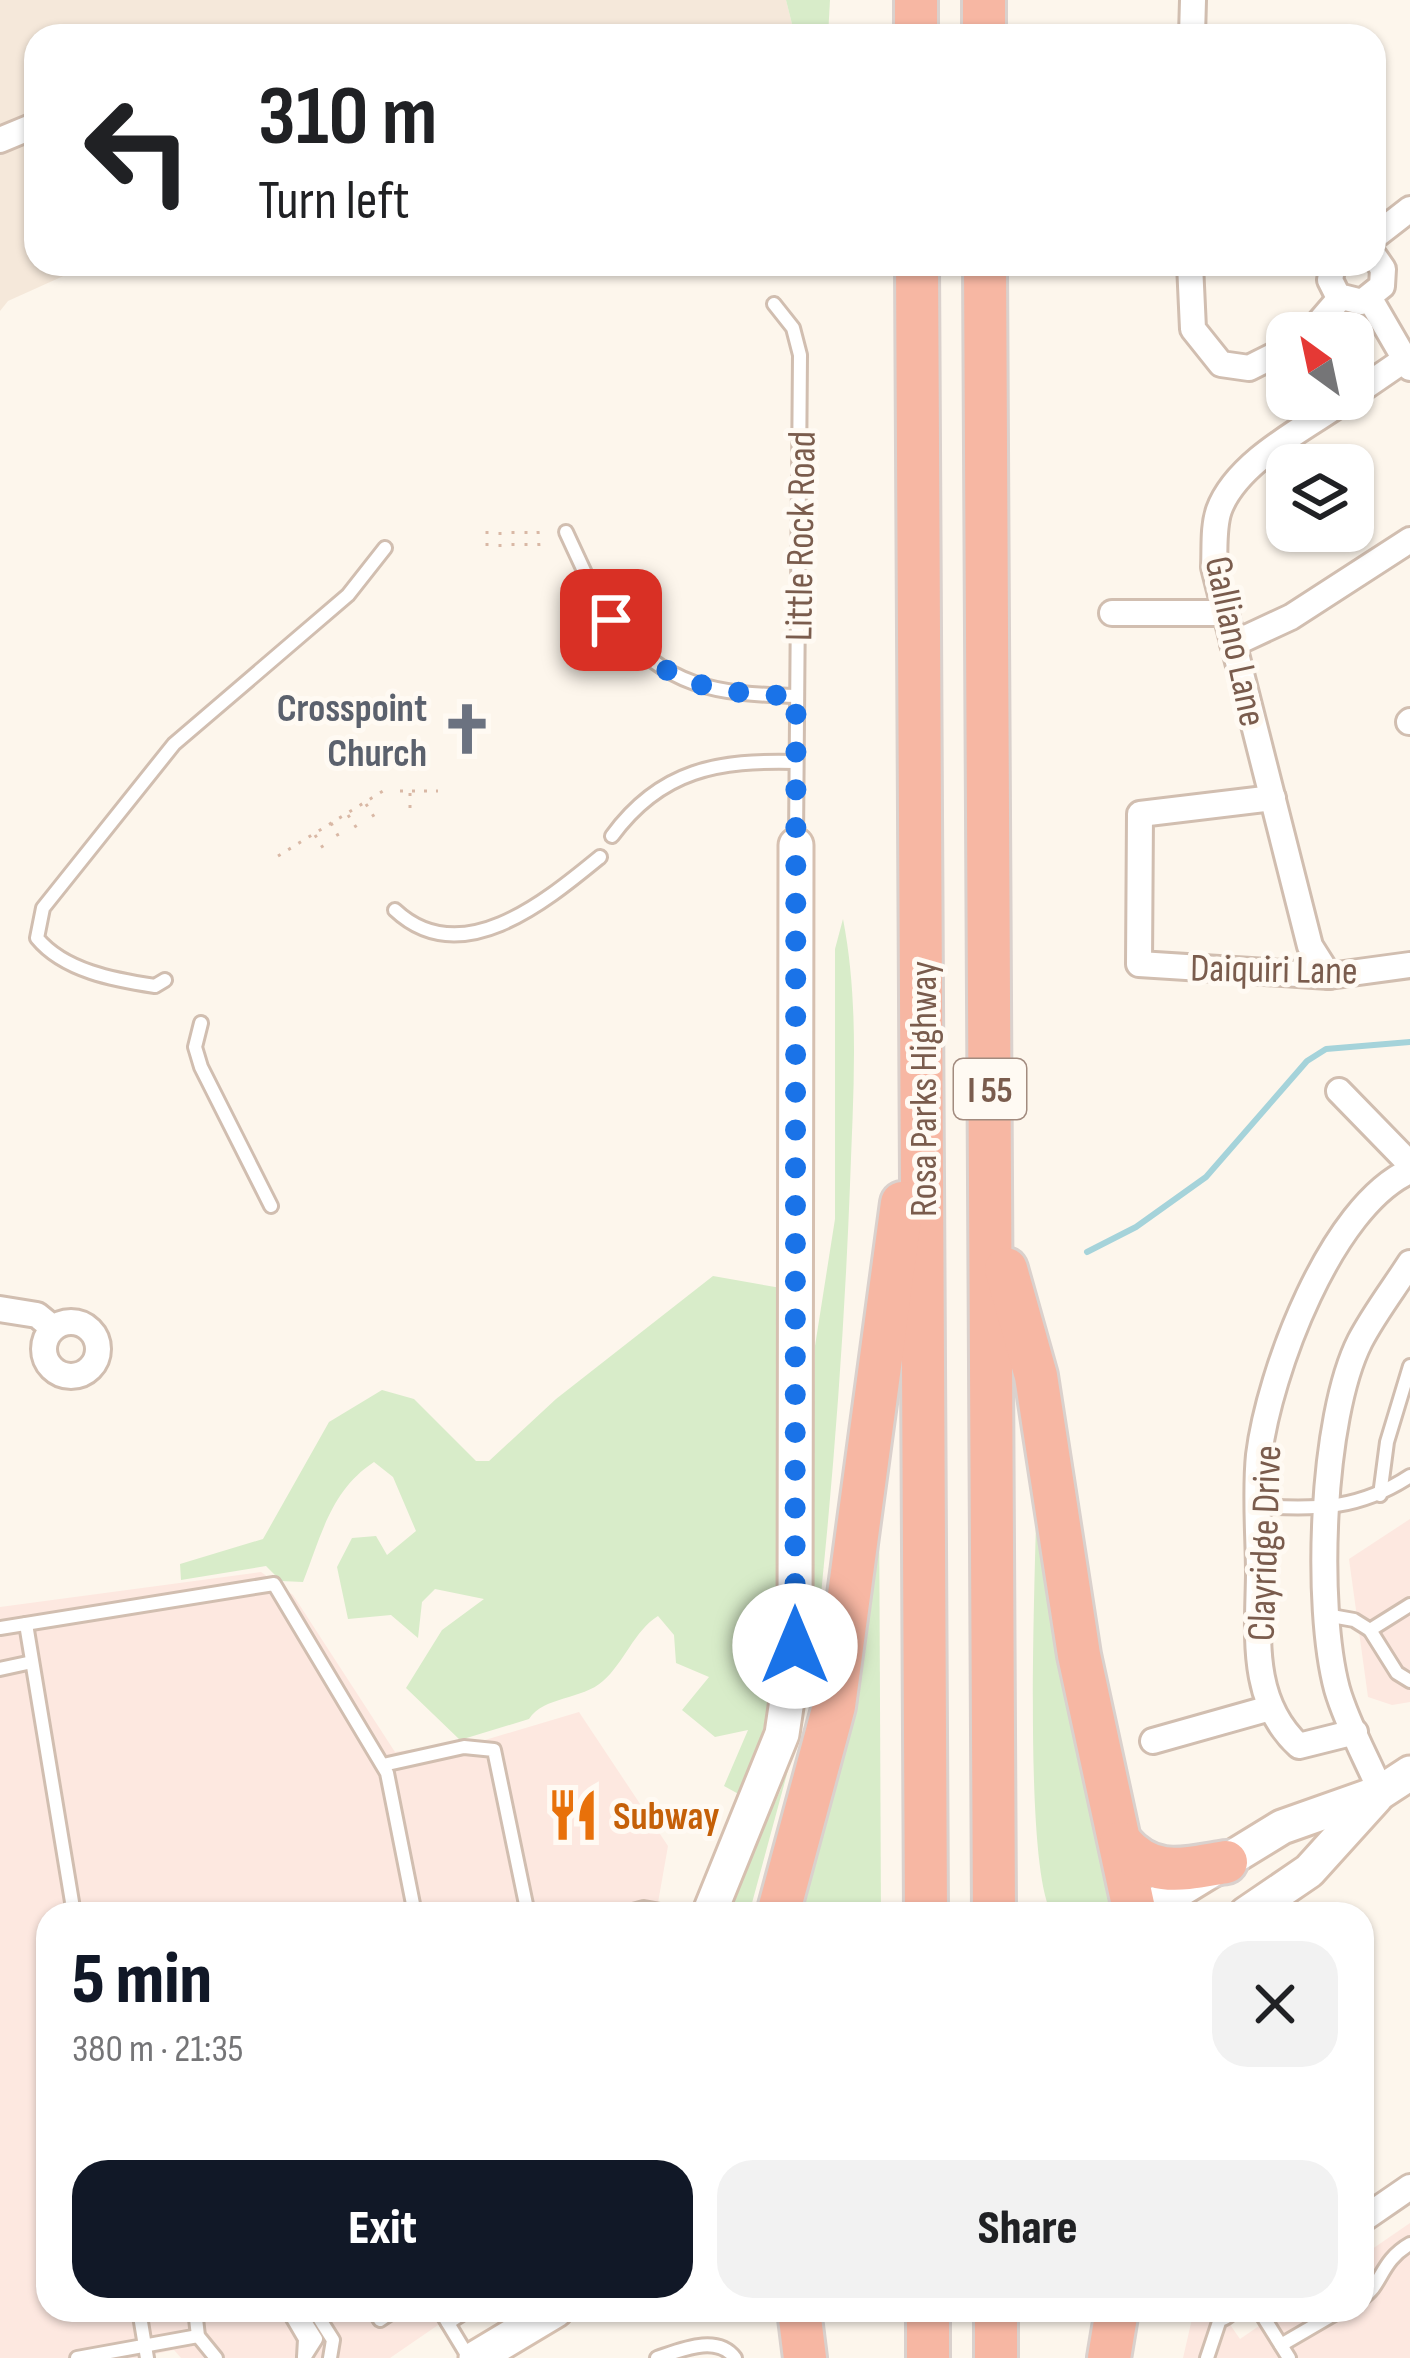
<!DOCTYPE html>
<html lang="en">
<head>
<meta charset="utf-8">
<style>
  body { margin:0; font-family:"Sofia Sans Condensed",sans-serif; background:#f2f2f2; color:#202124; height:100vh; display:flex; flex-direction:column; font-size:45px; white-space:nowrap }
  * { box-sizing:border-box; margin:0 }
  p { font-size:39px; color:#757577 }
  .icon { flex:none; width:66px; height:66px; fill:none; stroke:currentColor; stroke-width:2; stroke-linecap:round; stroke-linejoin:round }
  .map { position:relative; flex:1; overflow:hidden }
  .sheet { position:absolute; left:36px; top:1902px; width:1338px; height:420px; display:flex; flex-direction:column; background:#fff; border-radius:36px; box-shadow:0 3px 9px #0004 }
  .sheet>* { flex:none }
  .guide { position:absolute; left:24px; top:24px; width:1362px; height:252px; border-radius:36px; box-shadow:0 3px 9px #0004; background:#fff; color:#202124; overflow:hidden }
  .needle { width:78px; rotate:327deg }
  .tools { position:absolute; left:1266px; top:312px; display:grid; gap:24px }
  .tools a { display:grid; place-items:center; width:108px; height:108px; border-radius:24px; background:#fff; box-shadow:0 3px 9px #0004; font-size:60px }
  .pin { position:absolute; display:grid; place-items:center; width:102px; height:102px; color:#fff; margin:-51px; border-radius:24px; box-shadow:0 6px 18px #0006 }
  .me { position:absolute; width:132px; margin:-66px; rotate:0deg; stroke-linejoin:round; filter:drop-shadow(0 0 9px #0008) }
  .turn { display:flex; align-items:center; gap:42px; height:252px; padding:0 36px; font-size:54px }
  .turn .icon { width:156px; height:156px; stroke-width:2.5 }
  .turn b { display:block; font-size:84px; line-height:102px }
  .round { display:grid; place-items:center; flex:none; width:126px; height:126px; border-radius:36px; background:#f2f2f2 }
  .headline { display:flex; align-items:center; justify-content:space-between; height:204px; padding:0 36px }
  h1 { font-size:72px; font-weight:800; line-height:90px; color:#111827 }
  .button { display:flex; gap:24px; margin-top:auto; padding:24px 36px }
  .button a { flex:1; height:138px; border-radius:36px; background:#111827; color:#fff; font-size:48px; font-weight:800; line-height:138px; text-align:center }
  .button a+a { background:#f2f2f2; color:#202124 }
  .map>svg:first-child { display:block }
  .residential { fill:#f5e8da }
  .commercial { fill:#fde8e0 }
  .green { fill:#d8ecc9 }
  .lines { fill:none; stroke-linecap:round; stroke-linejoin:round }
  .stream { stroke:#a5d3da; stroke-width:6 }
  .lane-casing { stroke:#d1beb0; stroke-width:18 }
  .street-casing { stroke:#d1beb0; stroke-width:30 }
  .secondary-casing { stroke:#d6c0b0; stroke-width:39 }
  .highway-casing { stroke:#dad1cd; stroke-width:48 }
  .path { stroke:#d9b8a5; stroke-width:3; stroke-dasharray:3 9; stroke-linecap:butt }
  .lane { stroke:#fff; stroke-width:12 }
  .street { stroke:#fff; stroke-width:24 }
  .secondary { stroke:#fff; stroke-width:33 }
  .highway { stroke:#f7b7a3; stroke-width:42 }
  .route { stroke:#1a73e8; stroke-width:21; stroke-dasharray:0 37.8 }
  .labels { text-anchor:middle; stroke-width:10; stroke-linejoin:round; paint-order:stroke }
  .shield { fill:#fffaf3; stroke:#a28b7f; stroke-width:3 }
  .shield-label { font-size:36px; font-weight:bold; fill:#7a5c4d }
  .street-label { font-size:39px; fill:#7a5c4d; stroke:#fffaf3 }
  .worship-label { font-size:39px; font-weight:bold; fill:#5b616d; stroke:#fffaf3; text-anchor:end }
  .food-label { font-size:39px; font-weight:bold; fill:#c56008; stroke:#fffaf3; text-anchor:start }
</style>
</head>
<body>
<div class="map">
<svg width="1410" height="2358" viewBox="0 0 1410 2358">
  <rect width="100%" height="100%" fill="#fdf6ec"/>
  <path class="residential" d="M0,0H786L795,36H36V264H90L8,301L0,311Z"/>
  <g class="commercial">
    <path d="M1410,1519V1702L1392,1705L1368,1697L1349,1559Z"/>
    <path d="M261,1572L293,1595L395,1752L485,1740L579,1712L668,1846L656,1914H48V2310H435L441,2323L390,2358H181L174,2350L136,2358H0V1607Z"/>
    <path d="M1410,2223V2358H1183L1194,2310H1220L1240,2339L1282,2310H1362V2256Z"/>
  </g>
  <g class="green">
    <path d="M786,0H830L828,36H795Z"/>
    <path d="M843,919C860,1006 853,1097 850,1185C844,1341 832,1496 815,1651L820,1652L749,1914H724L781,1789L808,1673L815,1346L835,1219V949Z"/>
    <path d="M713,1276L781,1288L778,1676L744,1797L724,1786L748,1730L715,1737L682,1710L709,1677L676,1663L674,1635L658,1616C634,1631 624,1663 603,1681C582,1700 544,1696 529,1719L460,1740L406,1688L442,1630L484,1599L435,1589L422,1602L418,1638L391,1615L348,1619L337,1567L352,1538L376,1536L387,1555L416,1531L393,1477L374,1462C331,1490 321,1536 303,1582L281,1581L266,1566L181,1580L180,1564L263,1539L329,1422L382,1390L414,1399L476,1461H489L556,1399Z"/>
    <path d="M1037,1479L1120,1902L1100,1914H1052C1022,1864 1036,1556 1037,1479Z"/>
    <path d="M879,1494L881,1914H796Z"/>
  </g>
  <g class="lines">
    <path class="stream" d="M1087,1252L1136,1227L1206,1177L1307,1061L1326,1049L1410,1042"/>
    <g class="lane-casing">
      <g id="lane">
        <path d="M774,304L793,328L800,355L796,840"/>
        <path d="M566,532L598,601"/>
        <path d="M611,620C666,688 715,694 797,696"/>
        <path d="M612,836C661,769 719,760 796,762"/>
        <path d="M395,910C461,972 545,902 600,857"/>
        <path d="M165,980L155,986C115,980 64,971 37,938L43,908L174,744L348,595L385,548"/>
        <path d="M201,1023L195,1047L201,1067L271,1206"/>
        <path d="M1380,1495L1387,1442L1410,1366"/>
        <path d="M1259,1506C1317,1510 1360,1509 1410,1476"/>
        <path d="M1326,1615L1354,1620L1370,1630L1410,1605"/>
        <path d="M26,1624L74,1914"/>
        <path d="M0,1628L274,1584L387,1773L415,1914"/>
        <path d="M1370,1630L1397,1673L1410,1681"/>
        <path d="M0,1669L32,1662"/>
        <path d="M383,1765L464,1747L494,1750L528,1914"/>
        <path d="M622,1914L644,1908L677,1914"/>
        <path d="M1362,2298C1382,2286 1380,2261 1410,2244"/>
        <path d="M139,2310L147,2358"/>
        <path d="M195,2310L198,2336L216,2358"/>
        <path d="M288,2310L305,2339L304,2357"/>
        <path d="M298,2310L316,2339L304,2358"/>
        <path d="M314,2310L333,2340L330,2358"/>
        <path d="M374,2310L380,2320L395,2310"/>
        <path d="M440,2310L469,2358"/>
        <path d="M1259,2310L1289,2358"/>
        <path d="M448,2323L468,2310"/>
        <path d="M1281,2345L1341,2310"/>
        <path d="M77,2358L198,2336"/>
        <path d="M657,2358C681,2350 717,2334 735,2358"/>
        <path d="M1207,2358L1222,2313"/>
      </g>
    </g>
    <g class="street-casing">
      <g id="street">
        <path d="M1192,36L1193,0"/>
        <path d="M0,140L36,125"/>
        <path d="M1374,237L1410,209"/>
        <path d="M1190,264L1193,329L1221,364L1249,368L1287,349"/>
        <path d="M1333,264L1330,280L1338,296L1362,302L1382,286L1383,269L1374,256"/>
        <path d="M1370,299L1410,368"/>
        <path d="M1310,333L1341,297"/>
        <path d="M1353,395L1404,360"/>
        <path d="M1112,613H1226"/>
        <path d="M1233,644L1291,617L1410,540"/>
        <path d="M1409,722L1410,721"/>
        <path d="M1273,798L1140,814L1139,964L1329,976L1410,965"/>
        <path d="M1329,976L1310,946L1214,567C1215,549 1213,527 1219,510C1237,461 1307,427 1347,399"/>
        <path d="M1339,1091L1410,1164"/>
        <path d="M0,1309L37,1315L53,1328"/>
        <circle cx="71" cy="1349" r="27"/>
        <path d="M1355,1732L1299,1746C1250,1701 1258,1637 1259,1575C1259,1536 1255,1494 1259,1455C1269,1373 1331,1206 1410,1171"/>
        <path d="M1153,1741L1270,1708"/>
        <path d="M1381,1792C1367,1759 1347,1724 1337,1689C1315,1607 1321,1418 1360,1341C1374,1314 1394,1288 1410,1263"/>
        <path d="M1362,2220L1410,2187"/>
        <path d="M1222,2313L1226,2310"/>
      </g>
    </g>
    <g class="secondary-casing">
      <g id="secondary">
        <path d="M709,1914L782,1734L795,1646L796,845"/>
        <path d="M1140,1914L1282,1827L1381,1792L1410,1773"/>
        <path d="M1246,1914L1309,1871L1376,1797"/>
        <path d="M476,2358L556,2310"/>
      </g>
    </g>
    <g class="highway-casing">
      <g id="highway">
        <path d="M916,0V36"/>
        <path d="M984,36V0"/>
        <path d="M917,264L926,1914"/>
        <path d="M985,264L994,1914"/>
        <path d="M1006,1269L1036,1376L1079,1655L1135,1914"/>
        <path d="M1121,1843C1152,1879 1183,1869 1226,1862"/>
        <path d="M778,1914L834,1706L902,1203"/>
        <path d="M799,2310L805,2358"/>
        <path d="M928,2310V2358"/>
        <path d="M996,2310V2358"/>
        <path d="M1109,2358L1117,2310"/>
      </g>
    </g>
    <g class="path">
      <path d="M487,531V547"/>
      <path d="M513,531V547"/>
      <path d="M526,531V547"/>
      <path d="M538,531L539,547"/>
      <path d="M500,547V531"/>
      <path d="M400,791H438"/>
      <path d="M410,793V811"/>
      <path d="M366,804L376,820"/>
      <path d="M348,815L358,830"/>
      <path d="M331,823L341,841"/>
      <path d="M315,835L325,851"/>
      <path d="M278,856L383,791"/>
    </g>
    <use href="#lane" class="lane"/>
    <use href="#street" class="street"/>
    <use href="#secondary" class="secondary"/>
    <use href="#highway" class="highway"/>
  </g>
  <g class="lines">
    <path class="route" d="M611,620C665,688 716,693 796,696L795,1646"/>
  </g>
  <defs>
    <g id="church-bare" transform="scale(4.14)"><path d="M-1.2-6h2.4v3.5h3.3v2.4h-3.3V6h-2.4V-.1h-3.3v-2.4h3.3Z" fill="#6b7280" stroke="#fffaf3" stroke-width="2.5" paint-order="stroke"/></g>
    <g id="restaurant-bare" transform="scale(4.14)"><path d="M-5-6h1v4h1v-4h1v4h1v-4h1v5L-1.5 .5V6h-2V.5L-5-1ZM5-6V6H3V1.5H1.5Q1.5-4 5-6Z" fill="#e8710a" stroke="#fffaf3" stroke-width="2.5" paint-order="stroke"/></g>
  </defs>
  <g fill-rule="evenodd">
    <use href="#church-bare" x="467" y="729"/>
    <use href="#restaurant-bare" x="573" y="1815"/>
  </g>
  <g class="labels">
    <rect class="shield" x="954" y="1059" width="72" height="60" rx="9"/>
    <g class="shield-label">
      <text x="990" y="1102">I 55</text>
    </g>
    <g class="street-label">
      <text transform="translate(799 536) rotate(-89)" y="14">Little Rock Road</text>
      <text transform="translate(1237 641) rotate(78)" y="14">Galliano Lane</text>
      <text transform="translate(1274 968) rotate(1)" y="14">Daiquiri Lane</text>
      <text transform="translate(922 1089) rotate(-90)" y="14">Rosa Parks Highway</text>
      <text transform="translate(1263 1543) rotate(-88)" y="14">Clayridge Drive</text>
    </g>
    <g class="worship-label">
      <text x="427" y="721">Crosspoint<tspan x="427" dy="45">Church</tspan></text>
    </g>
    <g class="food-label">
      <text x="613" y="1829">Subway</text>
    </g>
  </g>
</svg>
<div class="tools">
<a><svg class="needle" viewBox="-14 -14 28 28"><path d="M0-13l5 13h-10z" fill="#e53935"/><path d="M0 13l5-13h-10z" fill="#757577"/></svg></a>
<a><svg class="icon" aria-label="layers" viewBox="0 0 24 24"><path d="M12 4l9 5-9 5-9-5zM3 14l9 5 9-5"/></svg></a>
</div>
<div class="pin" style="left:611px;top:620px;background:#d93025"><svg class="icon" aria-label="arrive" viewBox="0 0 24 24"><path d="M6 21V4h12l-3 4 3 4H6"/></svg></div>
<svg class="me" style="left:795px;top:1646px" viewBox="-20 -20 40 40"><circle r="19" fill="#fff"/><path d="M0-13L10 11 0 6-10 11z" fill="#1a73e8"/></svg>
<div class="guide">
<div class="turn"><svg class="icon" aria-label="left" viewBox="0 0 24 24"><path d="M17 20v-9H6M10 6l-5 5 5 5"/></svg><div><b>310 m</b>Turn left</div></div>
</div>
<section class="sheet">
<div class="headline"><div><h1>5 min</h1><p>380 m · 21:35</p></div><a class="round"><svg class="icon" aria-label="close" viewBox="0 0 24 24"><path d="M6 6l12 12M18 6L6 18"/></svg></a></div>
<div class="button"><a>Exit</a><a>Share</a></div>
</section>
</div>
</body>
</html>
